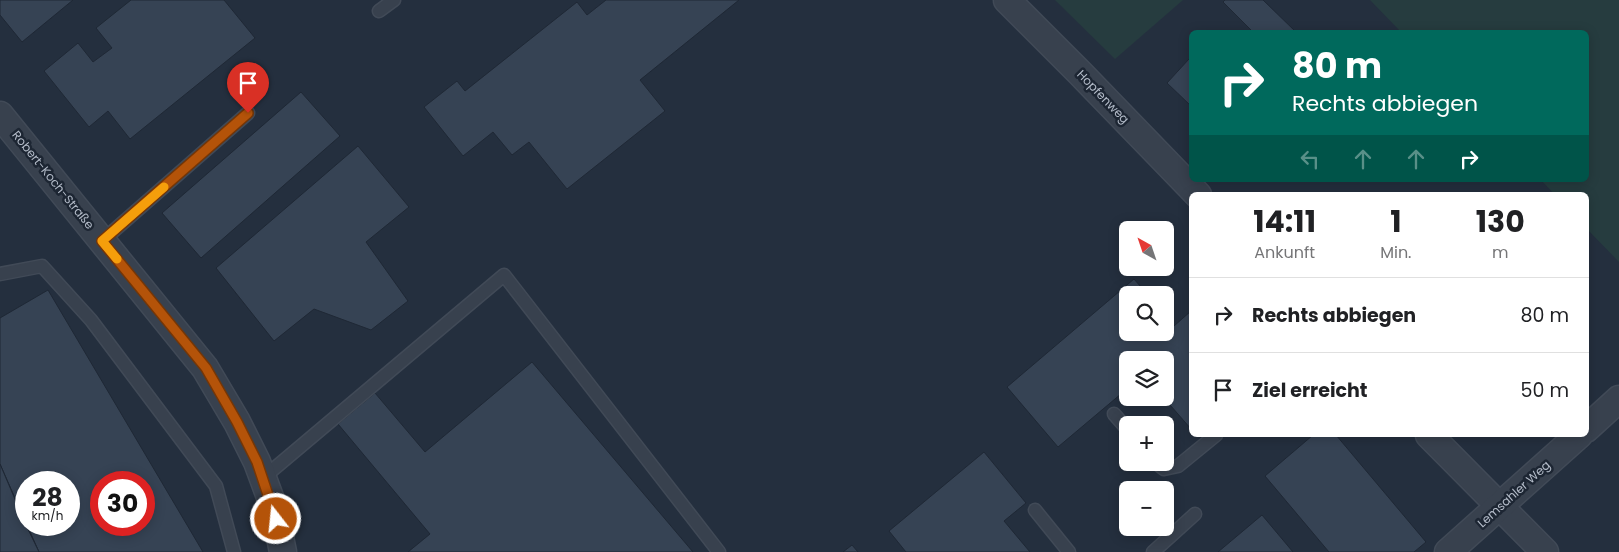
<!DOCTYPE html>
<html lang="de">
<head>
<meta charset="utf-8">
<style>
  body { margin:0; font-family:Poppins,sans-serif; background:#f6f6f6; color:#202124; height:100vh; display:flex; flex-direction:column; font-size:19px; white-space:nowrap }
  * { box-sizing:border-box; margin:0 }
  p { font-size:16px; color:#757577 }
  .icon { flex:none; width:28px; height:28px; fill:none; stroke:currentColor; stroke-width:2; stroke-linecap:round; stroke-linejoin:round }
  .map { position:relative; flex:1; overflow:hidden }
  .panel { position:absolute; left:1189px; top:192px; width:400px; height:245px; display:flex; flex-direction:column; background:#fff; border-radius:8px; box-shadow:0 2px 12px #0003 }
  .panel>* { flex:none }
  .hud { position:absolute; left:1189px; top:30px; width:400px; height:152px; border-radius:8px; box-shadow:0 2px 12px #0003; background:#00695c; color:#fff; overflow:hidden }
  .needle { width:32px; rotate:320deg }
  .buttons { position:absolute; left:1119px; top:221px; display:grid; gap:10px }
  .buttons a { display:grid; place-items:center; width:55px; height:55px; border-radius:8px; background:#fff; box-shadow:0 2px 12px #0003; font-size:25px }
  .speed { position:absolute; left:15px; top:471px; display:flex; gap:10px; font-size:25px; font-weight:700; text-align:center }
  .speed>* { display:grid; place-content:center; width:65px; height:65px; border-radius:50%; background:#fff; box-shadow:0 2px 12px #0003; line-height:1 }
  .speed small { font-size:12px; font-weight:400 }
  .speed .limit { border:8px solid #d22; background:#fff; color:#111 }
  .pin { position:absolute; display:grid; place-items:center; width:42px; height:42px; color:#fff; margin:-51px -21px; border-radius:50% 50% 50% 0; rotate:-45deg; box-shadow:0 0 5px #0007 }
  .pin .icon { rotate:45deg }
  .me { position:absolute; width:55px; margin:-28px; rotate:344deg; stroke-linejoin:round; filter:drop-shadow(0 0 4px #0008) }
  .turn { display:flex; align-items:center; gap:18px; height:105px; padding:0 20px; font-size:22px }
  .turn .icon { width:65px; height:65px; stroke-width:2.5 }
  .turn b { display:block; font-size:35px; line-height:42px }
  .lanes { display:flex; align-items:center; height:48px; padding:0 20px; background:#0003; justify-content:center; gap:25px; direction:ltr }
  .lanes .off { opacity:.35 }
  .eta { display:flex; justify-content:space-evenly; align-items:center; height:85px; text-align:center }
  .eta b { font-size:30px; font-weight:700; line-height:35px }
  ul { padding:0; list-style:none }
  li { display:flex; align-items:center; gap:15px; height:75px; padding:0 20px; border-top:1px solid #e0e0e0 }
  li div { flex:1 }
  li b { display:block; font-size:19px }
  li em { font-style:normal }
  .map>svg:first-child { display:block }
  .green { fill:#263c3f }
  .building { fill:#364354; stroke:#1f2835; fill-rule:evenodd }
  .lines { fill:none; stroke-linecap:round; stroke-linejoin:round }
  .service-casing { stroke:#414a57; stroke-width:15 }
  .minor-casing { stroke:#414a57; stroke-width:29 }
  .service { stroke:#38414e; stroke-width:12 }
  .minor { stroke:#38414e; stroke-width:26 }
  .route-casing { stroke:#753606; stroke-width:12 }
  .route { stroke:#b45309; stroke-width:9 }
  .slow { stroke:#f59e0b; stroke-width:9 }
  .labels { text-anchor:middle; stroke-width:5; stroke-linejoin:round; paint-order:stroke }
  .street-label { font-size:12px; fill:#b4bcc9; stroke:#1d2633 }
</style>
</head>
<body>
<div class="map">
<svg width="1619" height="552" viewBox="0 0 1619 552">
  <rect width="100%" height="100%" fill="#242f3e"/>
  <g class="green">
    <path d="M1055,0H1183L1115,59Z"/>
    <path d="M1370,0H1619V262L1586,228V195H1555L1541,180H1586V32H1401Z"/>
  </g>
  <g class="building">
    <path d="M0,0H73L22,42L0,15Z"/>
    <path d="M131,0H224L255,38L130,139L108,111L89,127L44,71L78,43L93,62L112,48L96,28Z"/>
    <path d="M606,0H739L640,80L665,111L567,189L529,142L512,155L493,132L463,156L424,107L457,81L465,91L577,2L587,15Z"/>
    <path d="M1225,0H1263L1296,32H1253L1223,2Z"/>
    <path d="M1189,59L1191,61L1190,105L1167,83Z"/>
    <path d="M301,92L340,136L201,258L162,213Z"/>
    <path d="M358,146L409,207L366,242L408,301L371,330L314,309L274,341L216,268Z"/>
    <path d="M1134,279L1148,295H1128V332H1165V315L1174,326L1191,311V429L1164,398L1165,360H1128V388L1058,447L1007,387Z"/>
    <path d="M48,290L203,552H39L27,525H69V482H26V523L0,464V318ZM101,482H144V525H101Z"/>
    <path d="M532,362L693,552H408L430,534L338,424L375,393L425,452Z"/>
    <path d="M1313,435H1336L1426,542L1414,552H1329L1265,476Z"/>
    <path d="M984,452L1026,503L1004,521L1030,552H906L889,531Z"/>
    <path d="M0,464L26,525L39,552H0Z"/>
    <path d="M1262,515L1293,552H1218Z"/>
    <path d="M852,545L858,552H843Z"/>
  </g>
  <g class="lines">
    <g class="service-casing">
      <g id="service">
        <path d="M379,11L394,0"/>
        <path d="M102,241L248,113"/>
        <path d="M0,274L42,266L91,320L216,486L234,552"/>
        <path d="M1114,414L1128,430"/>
        <path d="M1155,462L1164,469L1178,466L1216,435"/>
        <path d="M263,478L504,275L719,552"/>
        <path d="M1035,510L1069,552"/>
        <path d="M1153,552L1195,514"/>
      </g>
    </g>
    <g class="minor-casing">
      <g id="minor">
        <path d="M1007,0L1079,72L1198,195"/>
        <path d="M0,115L205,368L237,422L257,462L274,508L283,552"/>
        <path d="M1586,429L1619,399"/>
        <path d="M1429,435L1545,552"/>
        <path d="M1448,552L1579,435"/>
      </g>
    </g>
    <use href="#service" class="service"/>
    <use href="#minor" class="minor"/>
  </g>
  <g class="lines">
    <g class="route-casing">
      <path id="route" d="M248,113L102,241L206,368L237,422L257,462L276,519"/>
    </g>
    <use href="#route" class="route"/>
    <path class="slow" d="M117,259L102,241L164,187"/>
  </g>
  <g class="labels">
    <g class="street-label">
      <text transform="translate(1103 97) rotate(46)" y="4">Hopfenweg</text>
      <text transform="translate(53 180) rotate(51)" y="4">Robert-Koch-Straße</text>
      <text transform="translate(1514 494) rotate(-42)" y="4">Lemsahler Weg</text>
    </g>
  </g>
</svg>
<div class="buttons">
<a><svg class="needle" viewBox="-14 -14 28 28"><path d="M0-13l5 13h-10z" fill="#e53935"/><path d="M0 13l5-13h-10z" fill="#757577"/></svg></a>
<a><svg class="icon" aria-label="search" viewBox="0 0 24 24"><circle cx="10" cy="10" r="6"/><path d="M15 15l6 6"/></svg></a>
<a><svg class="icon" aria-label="layers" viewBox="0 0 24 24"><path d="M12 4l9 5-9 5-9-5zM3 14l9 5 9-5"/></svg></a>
<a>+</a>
<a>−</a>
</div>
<div class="speed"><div>28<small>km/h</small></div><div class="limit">30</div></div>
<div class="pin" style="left:248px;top:113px;background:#d93025"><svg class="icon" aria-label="arrive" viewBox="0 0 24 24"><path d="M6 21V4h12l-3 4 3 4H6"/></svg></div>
<svg class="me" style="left:276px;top:519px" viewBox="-20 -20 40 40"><circle r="17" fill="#b45309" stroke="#fff" stroke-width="3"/><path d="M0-11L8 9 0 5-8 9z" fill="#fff"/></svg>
<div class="hud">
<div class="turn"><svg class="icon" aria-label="right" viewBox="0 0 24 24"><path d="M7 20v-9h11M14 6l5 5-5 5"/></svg><div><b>80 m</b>Rechts abbiegen</div></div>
<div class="lanes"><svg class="icon off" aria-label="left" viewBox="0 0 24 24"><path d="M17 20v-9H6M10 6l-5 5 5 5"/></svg><svg class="icon off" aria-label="ahead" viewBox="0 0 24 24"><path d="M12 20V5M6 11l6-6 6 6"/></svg><svg class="icon off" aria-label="ahead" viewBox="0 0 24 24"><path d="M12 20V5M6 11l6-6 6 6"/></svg><svg class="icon" aria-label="right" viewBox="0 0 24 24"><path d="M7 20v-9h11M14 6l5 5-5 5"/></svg></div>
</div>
<section class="panel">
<div class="eta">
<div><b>14:11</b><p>Ankunft</p></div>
<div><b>1</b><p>Min.</p></div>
<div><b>130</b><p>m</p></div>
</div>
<ul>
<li><svg class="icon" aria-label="right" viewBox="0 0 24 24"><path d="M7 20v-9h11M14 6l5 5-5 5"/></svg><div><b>Rechts abbiegen</b></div><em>80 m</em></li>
<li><svg class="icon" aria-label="arrive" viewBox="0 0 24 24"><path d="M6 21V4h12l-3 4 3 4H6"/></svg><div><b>Ziel erreicht</b></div><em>50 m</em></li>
</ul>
</section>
</div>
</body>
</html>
